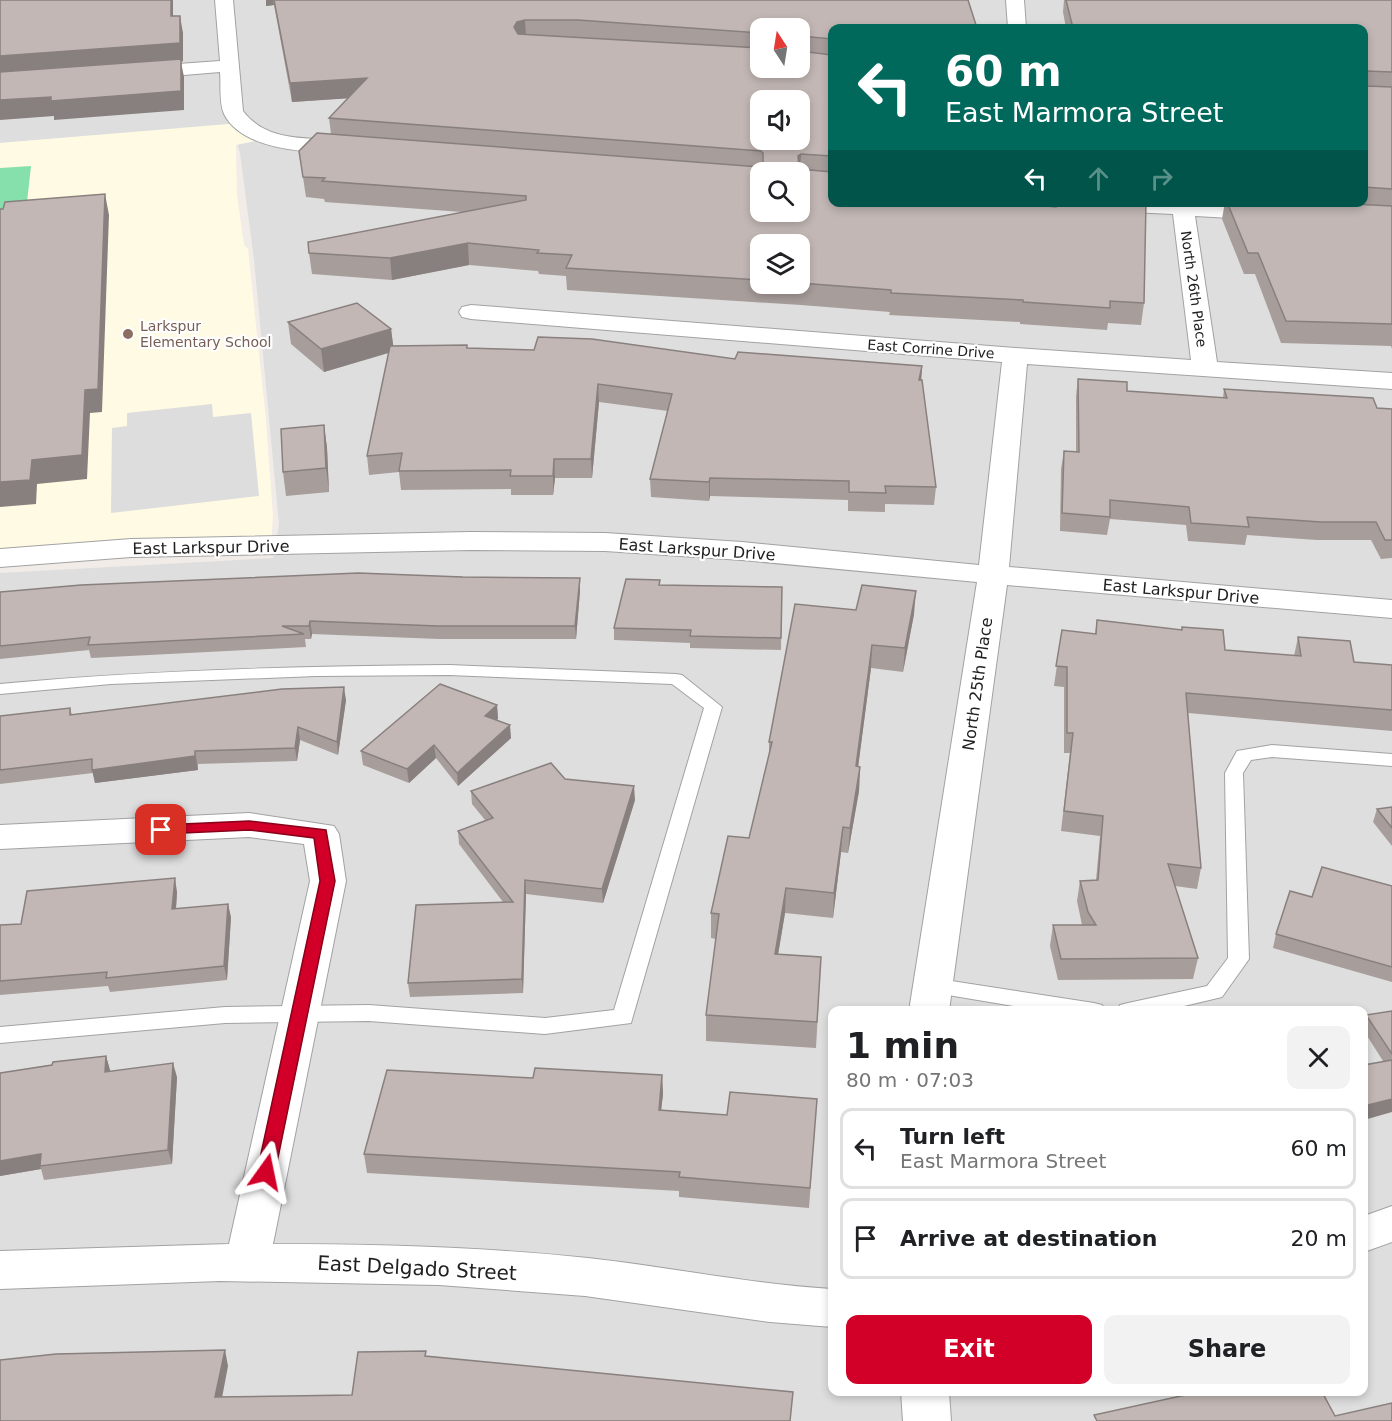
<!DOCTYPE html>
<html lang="en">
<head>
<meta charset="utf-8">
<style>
  body { margin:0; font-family:"DejaVu Sans",sans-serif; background:#f2f2f2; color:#202124; height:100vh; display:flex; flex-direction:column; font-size:22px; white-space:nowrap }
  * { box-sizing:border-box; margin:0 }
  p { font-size:20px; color:#757577 }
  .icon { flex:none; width:33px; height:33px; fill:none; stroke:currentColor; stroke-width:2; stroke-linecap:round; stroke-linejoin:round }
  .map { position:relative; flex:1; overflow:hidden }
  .panel { position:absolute; left:828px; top:1006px; width:540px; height:390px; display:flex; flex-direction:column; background:#fff; border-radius:12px; box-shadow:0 3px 9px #0003 }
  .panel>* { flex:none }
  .banner { position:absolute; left:828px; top:24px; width:540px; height:183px; border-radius:12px; box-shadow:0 3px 9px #0003; background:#00695c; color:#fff; overflow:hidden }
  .needle { width:39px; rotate:348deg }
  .controls { position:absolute; left:750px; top:18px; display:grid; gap:12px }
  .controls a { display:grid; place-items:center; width:60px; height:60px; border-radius:12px; background:#fff; box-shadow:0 3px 9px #0003; font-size:30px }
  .pin { position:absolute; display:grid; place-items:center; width:51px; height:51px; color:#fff; margin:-26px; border-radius:12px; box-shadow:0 3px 9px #0006 }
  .me { position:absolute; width:66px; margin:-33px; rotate:12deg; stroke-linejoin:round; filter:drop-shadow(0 0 4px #0008) }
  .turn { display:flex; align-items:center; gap:21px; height:126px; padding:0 18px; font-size:27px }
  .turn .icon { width:78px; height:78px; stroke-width:2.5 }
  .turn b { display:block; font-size:42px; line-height:51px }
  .lanes { display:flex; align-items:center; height:57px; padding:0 18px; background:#0003; justify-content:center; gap:30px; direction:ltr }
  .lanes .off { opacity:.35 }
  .round { display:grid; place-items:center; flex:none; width:63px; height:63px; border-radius:12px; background:#f2f2f2 }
  .summary { display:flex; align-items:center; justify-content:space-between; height:102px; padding:0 18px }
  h1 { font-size:36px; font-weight:700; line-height:45px }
  .cta { display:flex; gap:12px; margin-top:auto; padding:12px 18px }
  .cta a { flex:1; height:69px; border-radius:12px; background:#d20028; color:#fff; font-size:24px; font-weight:700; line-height:69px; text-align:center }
  .cta a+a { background:#f2f2f2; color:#202124 }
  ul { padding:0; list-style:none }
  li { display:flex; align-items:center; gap:18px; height:81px; margin:0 12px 9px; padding:0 6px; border:3px solid #e0e0e0; border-radius:12px }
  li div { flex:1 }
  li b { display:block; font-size:22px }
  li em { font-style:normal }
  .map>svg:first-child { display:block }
  .residential { fill:#dfdede; fill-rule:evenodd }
  .education { fill:#fffae3 }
  .pitch { fill:#86e0ac }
  .parking { fill:#ddd }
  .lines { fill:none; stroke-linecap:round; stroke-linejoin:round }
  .service-casing { stroke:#a2a2a2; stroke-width:2 }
  .minor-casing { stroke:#a2a2a2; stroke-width:2 }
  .service { fill:#fff; fill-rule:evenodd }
  .minor { fill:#fff; fill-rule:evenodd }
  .wall { fill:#a79d9b; fill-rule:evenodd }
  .shaded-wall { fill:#88807e }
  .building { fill:#c2b7b4; stroke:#88807e; stroke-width:1.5; fill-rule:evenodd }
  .route { fill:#d20028; stroke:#88001a; stroke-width:1.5 }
  .education-dot { fill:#8d6e63; stroke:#fff; stroke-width:2 }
  .labels { text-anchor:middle; stroke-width:4.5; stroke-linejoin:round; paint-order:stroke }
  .far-street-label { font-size:14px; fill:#212121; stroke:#fff }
  .far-education-label { font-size:14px; fill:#785e54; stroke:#fff; text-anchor:start }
  .street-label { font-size:16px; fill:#212121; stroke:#fff }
  .near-street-label { font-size:20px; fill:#212121; stroke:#fff }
</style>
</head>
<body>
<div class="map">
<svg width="1392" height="1421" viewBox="0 0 1392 1421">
  <rect width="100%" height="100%" fill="#f1ece8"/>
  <path class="residential" d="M0,0H1392V1421H0V573L273,558L279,524L254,260L240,153L236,140L214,126L0,143ZM760,28H800V68H760ZM832,28H1364V202H832ZM760,100H800V140H760ZM760,172H800V212H760ZM760,244H800V284H760ZM832,1011H1364V1392H832Z"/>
  <path class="education" d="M240,123L270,138L236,145L237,195L244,245L248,249L266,420L273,516L271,545L0,558V143Z"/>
  <path class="pitch" d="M31,166L26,211L0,213V168Z"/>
  <path class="parking" d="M212,404L213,417L251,413L259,496L111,513L112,428L127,426V413Z"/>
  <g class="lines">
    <g class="service-casing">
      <g id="service">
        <path d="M449,665L676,674L682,675L722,707L631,1023L545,1034L369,1021L225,1023L0,1043V1027L225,1007L369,1005L545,1018L614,1010L704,708L672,684L449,675L316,676L111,684L0,694V684C150,670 299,666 449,665Z"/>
        <path d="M1272,745L1392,754V766L1272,757L1251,760L1243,773L1249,959L1222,997L1163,1011H1117L1120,1005L1128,1003L1207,986L1228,958L1225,773L1237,751Z"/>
        <path d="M932,978L1094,1003L1102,1005L1105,1011H1044L924,991L921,986L924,981Z"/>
      </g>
    </g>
    <g class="minor-casing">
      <g id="minor">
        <path d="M215,0H233L243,111C271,148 320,134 359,144L362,148L359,152L352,154C314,152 244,153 224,114C219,103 221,84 220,72L136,79L129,77L126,73L129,69L136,67L220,61Z"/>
        <path d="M1006,0H1024L1026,28H1008Z"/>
        <path d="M1057,202H1196L1275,208L1278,213L1275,218L1267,220L1195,216L1217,362L1392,373V389L1027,364L1009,567L1392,600V618L1007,585L949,1011H909L977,582L742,560L605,551L471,550L131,557L0,567V549L131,539L471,532L605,533L742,542L979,565L1002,362L471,319L462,317L459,312L462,307L471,305L1015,348L1191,360L1173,214L1068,209L1060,207Z"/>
        <path d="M249,813L334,826L339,834L346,881L273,1244C378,1244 483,1247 588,1258C669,1267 750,1284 832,1289V1327L770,1322L585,1296L439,1285L220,1281L0,1289V1251L229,1244L310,881L304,844L249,837L0,849V825Z"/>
        <path d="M1392,1206V1242L1364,1252V1216Z"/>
        <path d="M901,1392H949L951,1421H903Z"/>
      </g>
    </g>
    <use href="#service" class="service"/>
    <use href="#minor" class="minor"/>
  </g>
  <g class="wall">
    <path d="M266,0H968L832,28V202L1054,207L1053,202H1146L1144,303L1141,325L1108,323L1107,330L1020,324V322L889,315L890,312L801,305L567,290L566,276L539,274L538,271L469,265L392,280L312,274L309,253L462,212L325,202L324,199L306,197L299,151L331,134L329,118L348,98L292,102L274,5L266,6ZM760,28L800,68H760ZM760,244H800V284H760Z"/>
    <path d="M1064,0H1392V349L1391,346L1281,343L1255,274H1244L1222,219L1225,202H1364V28H1066L1063,12Z"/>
    <path d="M288,322L391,329L393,346L467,348L922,366L921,380L936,487L934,505L885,504V512L848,511V500L710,496L709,501L651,497L650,479L668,411L599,402L592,478H555L553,495H511V489L401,490L399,472L369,475L367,456L389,353L324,372L291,344Z"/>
    <path d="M1078,379L1127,391L1223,398L1224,389L1377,408L1392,409V558L1381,559L1371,540H1317L1247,535L1245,545L1188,541L1186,525L1110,519L1107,535L1060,531L1061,469L1064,451L1076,452V396Z"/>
    <path d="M324,425L327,448L329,492L286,496L283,472Z"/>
    <path d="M660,580V585L782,587L781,650L690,648V643L614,640V628Z"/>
    <path d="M580,591L576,639H439L312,634L311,639H305L306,647L91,658L89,650L0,659V592Z"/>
    <path d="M856,610L914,614L903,672L871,668L858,767H860L859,791L848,853L841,852L833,918L785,913L778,954L821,957L816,1048L706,1041V1015L716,939L711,938V913L749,838L769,755V742Z"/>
    <path d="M1097,620L1181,630L1182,627L1225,650L1294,656L1298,637L1354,662L1392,665V731L1188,713L1201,868L1197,889L1175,886L1198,958L1193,979L1058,980L1050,946L1053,925H1082L1077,901L1080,881L1096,880L1100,836L1061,831L1070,753H1064V687L1054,686L1062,630L1095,634Z"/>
    <path d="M346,700L338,755L300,740L297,761L198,764V770L95,783L93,773L0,784V716L70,708L72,715Z"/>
    <path d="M497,705L498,719L496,720L511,738L458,786L436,758L409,783L363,765L361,751Z"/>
    <path d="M565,779L635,800L603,903L526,894L523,993L410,997L408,983L503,902L459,844L458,831L485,820L472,804L471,791Z"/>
    <path d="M1392,807V846L1373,822L1377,809Z"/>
    <path d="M1392,886V982L1273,948L1276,934Z"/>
    <path d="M177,892L176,908L231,917L227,980L110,992L108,986L0,995V925L21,924Z"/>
    <path d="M1392,1011V1112L1383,1061L1364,1031V1023L1366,1015Z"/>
    <path d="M106,1056L110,1071L177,1077L172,1164L44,1180L41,1169L0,1176V1073Z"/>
    <path d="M662,1075L663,1094L661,1110L727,1115L817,1099L809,1208L679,1197V1191L367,1173L364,1154L533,1078Z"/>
  </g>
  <g class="shaded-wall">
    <path d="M171,0H173V34L171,16Z"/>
    <path d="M266,0H273L274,5L266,6Z"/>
    <path d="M180,16L183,33V61L181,62L184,77V110L54,120V116L0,120V100L51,97L181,91L0,75V56Z"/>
    <path d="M525,20L526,38L515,45L514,27L517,22Z"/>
    <path d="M367,78L368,97L292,102L290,83Z"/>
    <path d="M801,154L800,174L798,156Z"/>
    <path d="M105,194L109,215L102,412L90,413L87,479L37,484L36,504L0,507V482L32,460L85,390Z"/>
    <path d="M468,243L469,265L392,280L390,258Z"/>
    <path d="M391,329L394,351L324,372L321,349Z"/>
    <path d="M922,366L921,384L919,380Z"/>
    <path d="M598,384L599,402L592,478L591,459Z"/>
    <path d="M324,425L327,448L329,492L326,468Z"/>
    <path d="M554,459L555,478L553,495V476Z"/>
    <path d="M710,478V496L709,501V482Z"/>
    <path d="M580,578V591L576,639L575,626Z"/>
    <path d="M916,591L914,614L903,672L905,648Z"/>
    <path d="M310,621L312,634L311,639L309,626Z"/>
    <path d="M872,645L871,668L855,791L856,766Z"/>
    <path d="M344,687L346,700L338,755L337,742Z"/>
    <path d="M497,705L498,719L486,729L485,716Z"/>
    <path d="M510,725L511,738L458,786L457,773Z"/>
    <path d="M298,727L300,740L297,761L295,748Z"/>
    <path d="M434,745L436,758L409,783L407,769Z"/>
    <path d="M195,751L198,770L95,783L92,770Z"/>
    <path d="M860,767L859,791L848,853L850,828Z"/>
    <path d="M634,786L635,800L603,903L602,889Z"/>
    <path d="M843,827L841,852L833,918L834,893Z"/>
    <path d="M175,878L177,892L175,923L172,909Z"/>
    <path d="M525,880L526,894L523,993L522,979Z"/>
    <path d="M786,888L785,913L774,979L775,954Z"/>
    <path d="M228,904L231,917L227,980L224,966Z"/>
    <path d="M106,1056L110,1070L108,1086L105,1072Z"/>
    <path d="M173,1063L177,1077L172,1164L168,1150Z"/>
    <path d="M662,1075L663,1094L659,1129V1110Z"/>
    <path d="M1392,1099V1112L1364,1120V1106Z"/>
    <path d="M41,1154L40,1166L41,1169L0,1176V1161Z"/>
    <path d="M225,1350L228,1366L219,1414L215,1397Z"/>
  </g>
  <g class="building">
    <path d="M0,0H171V16H180V43L0,56Z"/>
    <path d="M274,0H968L977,28H832V39L801,36L800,37V28H760V33L578,20H525L517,22L514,27L518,34L760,48V68H800V51L832,55V156L801,154L798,156L799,169L832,172V202H1004L1056,207V202H1146L1144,303L1110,301V308L1023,302V300L891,293V290L800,283V244H760V280L566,268L572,255L537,253L539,250L468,243L390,258L309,253L308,242L526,200V196L322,181L325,178L303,177L299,151L317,133L760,167L763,165V153L761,151L329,118L367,78L290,83ZM760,100H800V140H760ZM760,172H800V212H760Z"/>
    <path d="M1066,0H1392V72L1366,71V86L1392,87V189L1364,187V28H1073Z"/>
    <path d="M181,59V91L51,101V97L0,100V72Z"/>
    <path d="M105,194L98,389L85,390L82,455L32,460L30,480L0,482V209H3L5,202Z"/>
    <path d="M1227,202H1315L1392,206V324L1286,321L1258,253H1248Z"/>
    <path d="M357,303L391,329L321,349L288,322Z"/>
    <path d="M538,337L592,339L735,359L738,352L922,366L919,380H922L936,487L885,486L886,493L849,492V481L710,478L709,482L650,479L672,394L598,384L591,459H554L553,476H510L511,470L399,471L402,453L367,456L390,346L467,345V348L534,350Z"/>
    <path d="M1078,379L1127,382V391L1227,398L1224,389L1373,398L1377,408L1392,409V540H1385L1376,522H1321L1247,517L1249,527L1191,523L1189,507L1110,500V517L1062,513L1064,451L1079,452Z"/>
    <path d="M324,425L326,468L283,472L281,429Z"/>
    <path d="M358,573L463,577L580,578L575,626H438L310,621L309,626H282L304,634L88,645L90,637L0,646V592L81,585Z"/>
    <path d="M626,579L660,580L659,585L782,587L781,638L690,636L691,630L614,628Z"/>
    <path d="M862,585L916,591L905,648L872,645L856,766L860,767L850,828L843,827L834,893L786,888L775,954L821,957L817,1022L706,1015L719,914L711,913L728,836L749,838L772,742H769L795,604L856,610Z"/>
    <path d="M1097,620L1182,630V627L1223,630L1225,650L1301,656L1298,637L1350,641L1354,662L1392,665V710L1186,693L1201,868L1168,864L1198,958L1061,959L1053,925H1096L1088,912L1080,881L1098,880L1103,816L1064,811L1073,733H1067V667L1056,666L1062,630L1096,634Z"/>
    <path d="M440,684L497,705L485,716L510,725L457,773L434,745L407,769L361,751Z"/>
    <path d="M344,687L337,742L298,727L295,748L195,751V756L92,770V759L0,770V716L70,708V715L282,689Z"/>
    <path d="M551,763L565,779L634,786L602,889L525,880L522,979L408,983L416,905L513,902L458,831L493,818L471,791Z"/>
    <path d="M1392,807V828L1377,809Z"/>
    <path d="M1322,867L1392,886V967L1276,934L1290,891L1312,897Z"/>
    <path d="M175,878L172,909L228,904L224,966L106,978L107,972L0,981V925L21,924L27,891Z"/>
    <path d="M1392,1011V1054L1366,1015Z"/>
    <path d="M106,1056L105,1072L173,1063L168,1150L40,1166L41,1154L0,1161V1073L52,1065L53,1062Z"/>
    <path d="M1392,1060V1099L1364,1106V1065Z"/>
    <path d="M535,1068L662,1075L659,1110L727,1115L730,1092L817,1099L810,1188L679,1177L680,1172L364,1154L387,1070L533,1078Z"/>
    <path d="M225,1350L215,1397L352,1395L358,1352L426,1351L425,1356L793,1392L790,1421H0V1360L56,1354Z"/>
    <path d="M1199,1392H1322L1335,1416L1392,1403V1421H1097L1094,1415Z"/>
  </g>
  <path class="route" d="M249,821L326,830L335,881L275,1172L273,1177L266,1179L260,1177L257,1172L320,881L314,838L249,830L161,834L154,830L161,825Z"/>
  <circle class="education-dot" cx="128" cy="334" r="6"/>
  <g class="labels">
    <g class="far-street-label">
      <text transform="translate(1194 289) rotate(82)" y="5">North 26th Place</text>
      <text transform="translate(931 349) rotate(4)" y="5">East Corrine Drive</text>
    </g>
    <g class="far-education-label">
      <text x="140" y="331">Larkspur<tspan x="140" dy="16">Elementary School</tspan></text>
    </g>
    <g class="street-label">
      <text transform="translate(211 547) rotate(-1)" y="6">East Larkspur Drive</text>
      <text transform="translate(697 549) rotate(4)" y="6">East Larkspur Drive</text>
      <text transform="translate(1181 591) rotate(5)" y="6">East Larkspur Drive</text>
      <text transform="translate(977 684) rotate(-82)" y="6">North 25th Place</text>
    </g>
    <g class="near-street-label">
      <text transform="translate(417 1268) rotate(3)" y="7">East Delgado Street</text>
    </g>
  </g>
</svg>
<div class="controls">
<a><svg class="needle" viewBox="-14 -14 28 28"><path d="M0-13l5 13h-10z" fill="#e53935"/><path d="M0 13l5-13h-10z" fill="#757577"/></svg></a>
<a><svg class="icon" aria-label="sound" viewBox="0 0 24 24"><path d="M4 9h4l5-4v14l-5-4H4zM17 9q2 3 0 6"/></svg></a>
<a><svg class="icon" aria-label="search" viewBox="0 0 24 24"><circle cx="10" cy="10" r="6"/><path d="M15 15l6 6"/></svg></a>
<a><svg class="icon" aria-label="layers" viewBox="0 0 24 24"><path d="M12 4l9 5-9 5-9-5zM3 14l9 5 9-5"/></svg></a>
</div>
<div class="pin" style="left:161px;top:830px;background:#d93025"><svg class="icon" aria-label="arrive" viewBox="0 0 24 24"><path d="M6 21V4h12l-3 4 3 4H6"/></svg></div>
<svg class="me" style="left:266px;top:1172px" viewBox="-20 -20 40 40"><path d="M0-17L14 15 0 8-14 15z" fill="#d20028" stroke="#fff" stroke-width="4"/></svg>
<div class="banner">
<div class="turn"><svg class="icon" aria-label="left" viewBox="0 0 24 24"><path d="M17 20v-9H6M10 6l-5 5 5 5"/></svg><div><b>60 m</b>East Marmora Street</div></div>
<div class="lanes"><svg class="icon" aria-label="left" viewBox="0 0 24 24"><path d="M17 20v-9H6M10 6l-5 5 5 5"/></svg><svg class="icon off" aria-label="ahead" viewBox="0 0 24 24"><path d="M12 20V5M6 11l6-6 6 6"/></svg><svg class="icon off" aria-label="right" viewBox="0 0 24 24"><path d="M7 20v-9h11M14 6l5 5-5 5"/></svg></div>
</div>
<section class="panel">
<div class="summary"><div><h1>1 min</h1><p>80 m · 07:03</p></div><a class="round"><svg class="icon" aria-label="close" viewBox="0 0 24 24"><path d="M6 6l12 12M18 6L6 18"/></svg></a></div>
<ul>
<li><svg class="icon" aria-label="left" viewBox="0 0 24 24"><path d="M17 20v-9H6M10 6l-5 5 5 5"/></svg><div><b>Turn left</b><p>East Marmora Street</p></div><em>60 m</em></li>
<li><svg class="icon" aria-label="arrive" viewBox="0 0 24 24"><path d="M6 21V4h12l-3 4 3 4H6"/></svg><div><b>Arrive at destination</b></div><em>20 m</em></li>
</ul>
<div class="cta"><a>Exit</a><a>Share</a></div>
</section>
</div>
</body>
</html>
